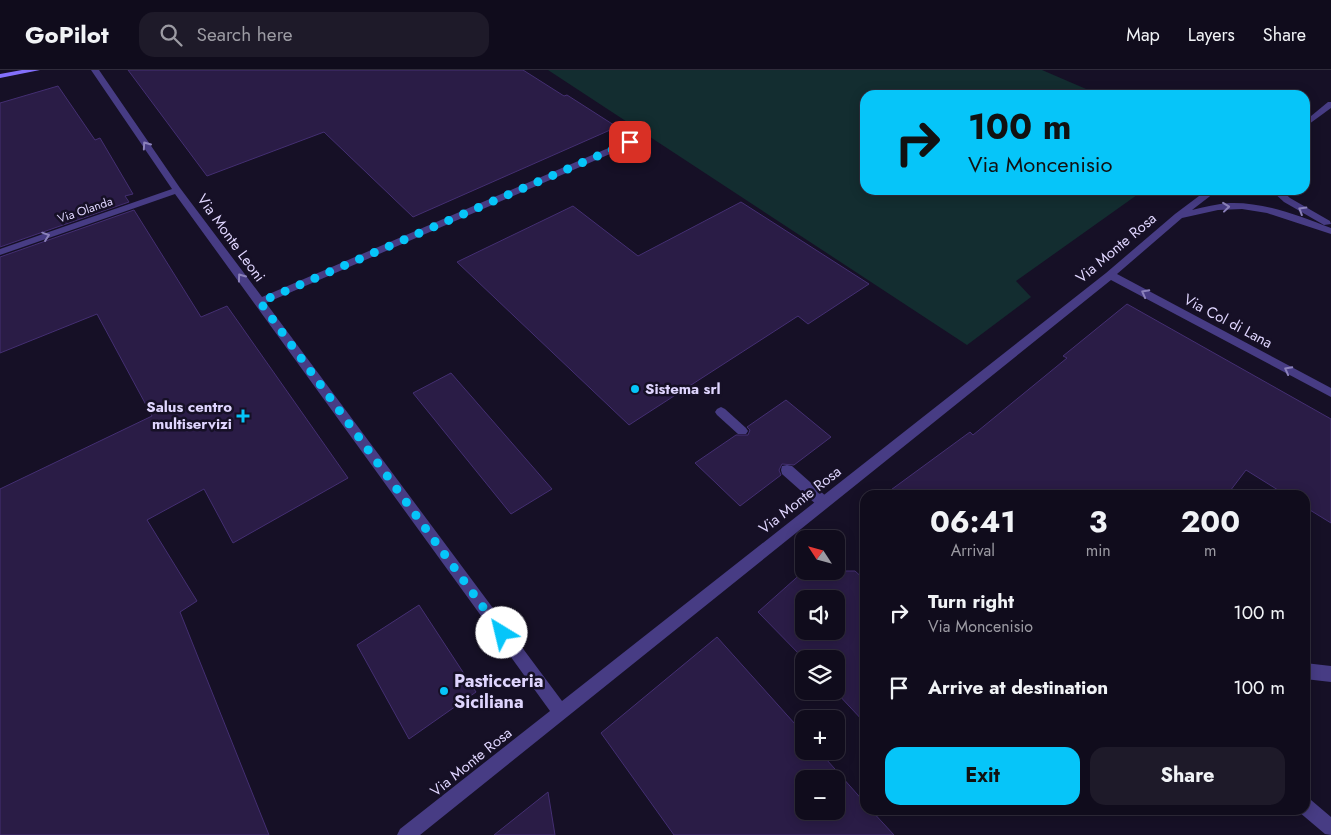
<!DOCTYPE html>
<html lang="en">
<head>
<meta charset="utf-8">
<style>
  body { margin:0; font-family:Jost,sans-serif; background:#1e1a29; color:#f1f3f6; height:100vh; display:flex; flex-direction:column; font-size:19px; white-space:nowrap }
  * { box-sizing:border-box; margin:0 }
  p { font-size:16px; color:#9c9ba3 }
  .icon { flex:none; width:28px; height:28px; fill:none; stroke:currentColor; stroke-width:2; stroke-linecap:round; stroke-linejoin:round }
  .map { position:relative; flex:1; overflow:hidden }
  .drawer { position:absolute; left:860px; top:420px; width:450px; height:325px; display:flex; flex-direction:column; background:#100c1c; border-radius:15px; box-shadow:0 2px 12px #0003,0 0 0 1px #302c3b }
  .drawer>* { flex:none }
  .guide { position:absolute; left:860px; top:20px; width:450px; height:105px; border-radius:15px; box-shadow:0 2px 12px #0003,0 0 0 1px #302c3b; background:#06c5f9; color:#111; overflow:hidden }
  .needle { width:32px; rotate:306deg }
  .buttons { position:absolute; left:795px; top:460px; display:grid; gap:10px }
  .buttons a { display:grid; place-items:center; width:50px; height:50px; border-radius:10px; background:#100c1c; box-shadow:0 2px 12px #0003,0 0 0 1px #302c3b; font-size:25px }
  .pin { position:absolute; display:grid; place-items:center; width:42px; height:42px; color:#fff; margin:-21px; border-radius:10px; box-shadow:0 2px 8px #0006 }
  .me { position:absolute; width:55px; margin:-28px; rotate:324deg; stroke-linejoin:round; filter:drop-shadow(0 0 4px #0008) }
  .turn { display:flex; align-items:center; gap:18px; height:105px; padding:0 25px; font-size:22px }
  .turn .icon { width:65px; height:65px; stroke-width:2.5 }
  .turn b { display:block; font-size:35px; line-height:42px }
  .eta { display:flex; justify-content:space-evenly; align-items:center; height:85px; text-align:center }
  .eta b { font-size:30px; font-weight:700; line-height:35px }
  .action { display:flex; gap:10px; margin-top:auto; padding:10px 25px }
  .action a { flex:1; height:58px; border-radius:15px; background:#06c5f9; color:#111; font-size:20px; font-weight:700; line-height:58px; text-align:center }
  .action a+a { background:#1e1a29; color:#f1f3f6 }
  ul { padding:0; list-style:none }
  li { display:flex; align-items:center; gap:15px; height:75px; padding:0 25px }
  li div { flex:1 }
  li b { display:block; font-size:19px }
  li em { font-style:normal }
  header { display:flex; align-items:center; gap:30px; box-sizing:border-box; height:70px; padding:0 25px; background:#100c1c; border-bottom:1px solid #302c3b }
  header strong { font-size:24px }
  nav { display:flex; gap:28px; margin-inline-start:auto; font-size:18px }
  .search { width:350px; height:45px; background:#1e1a29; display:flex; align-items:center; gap:12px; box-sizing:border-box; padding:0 18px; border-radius:15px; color:#9c9ba3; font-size:19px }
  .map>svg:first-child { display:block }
  .green { fill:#132d30 }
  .building { fill:#2a1c46; stroke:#442f72; fill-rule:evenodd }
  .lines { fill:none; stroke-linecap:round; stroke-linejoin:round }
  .lane { fill:#473c84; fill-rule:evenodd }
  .street { fill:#473c84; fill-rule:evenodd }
  .secondary { fill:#836ffc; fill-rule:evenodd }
  .oneway { stroke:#8b81bb }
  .route { stroke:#06c5f9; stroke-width:9; stroke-dasharray:0 16.2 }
  .poi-dot { fill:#06c5f9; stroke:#161026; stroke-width:2 }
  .labels { text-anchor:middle; stroke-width:5; stroke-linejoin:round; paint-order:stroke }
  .far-street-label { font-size:12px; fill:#dfd5fe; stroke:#161026 }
  .street-label { font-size:15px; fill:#dfd5fe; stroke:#161026 }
  .poi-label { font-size:15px; font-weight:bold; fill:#dfd5fe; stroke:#161026; text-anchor:start }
  .near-poi-label { font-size:18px; font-weight:bold; fill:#dfd5fe; stroke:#161026; text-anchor:start }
</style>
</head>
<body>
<header>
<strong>GoPilot</strong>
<div class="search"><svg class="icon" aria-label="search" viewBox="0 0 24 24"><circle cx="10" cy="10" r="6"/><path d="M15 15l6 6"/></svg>Search here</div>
<nav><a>Map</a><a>Layers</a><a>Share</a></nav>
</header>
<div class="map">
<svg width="1331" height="765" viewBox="0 0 1331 765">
  <rect width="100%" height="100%" fill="#161026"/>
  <path class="green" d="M548,0H1042L1100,25H865V120H1144L1016,211L1031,227L967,275Z"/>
  <g class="building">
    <path d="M128,0H523L564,26L567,25L617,57L413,147L324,62L207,106Z"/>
    <path d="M58,16L95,70L100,68L133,124L125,126L129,132L0,177V33Z"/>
    <path d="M741,132L869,214L808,254L798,246L629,355L457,192L573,136L638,186Z"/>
    <path d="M134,140L201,247L227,236L348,408L233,473L204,419L147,450L197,531L180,542L269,765H0V419L152,346L97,244L0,283V187Z"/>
    <path d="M1127,234L1331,349V453L1305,437V425H1286L1246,400L1227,425H884L970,362L973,365L1067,288L1063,286Z"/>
    <path d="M451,303L552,419L511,444L413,323Z"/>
    <path d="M786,330L831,367L794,395L782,394L779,400L781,405L740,436L695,393L736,365H748L750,360L747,357Z"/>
    <path d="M804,501H855L865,510V653L835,621L836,589H804L758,542ZM804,529H836V561H804Z"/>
    <path d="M419,535L476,622L409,669L357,575Z"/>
    <path d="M717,567L804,664V681H819L865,733V740H871L894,765H674L601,663ZM804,709H836V741H804Z"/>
    <path d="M548,722L555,765H494Z"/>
  </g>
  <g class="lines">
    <g class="lane">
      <path d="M721,337L725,339L746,358L748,361L746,364H738L717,345L715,342L717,339Z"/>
      <path d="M787,395L792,396L828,428L830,432L828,436L823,438L818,436L782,404L781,400L782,396Z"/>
      <path d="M1305,593L1331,596V612L1305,609Z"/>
      <path d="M1305,727L1311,730L1331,747V765L1325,764L1299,742L1298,740H1305Z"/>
    </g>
    <g class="street">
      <path d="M91,0H99L180,118L262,227L627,70H633V74L266,233L562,631L1106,203L1175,144L1207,120H1218L1192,140C1204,137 1217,134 1230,133C1265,132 1299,146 1331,158V164L1267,143L1242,139L1218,140L1182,148L1117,204L1331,318V327L1111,210L420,765H397L400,759L550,641L175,124L0,185V179L172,119Z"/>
      <path d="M1328,32H1331V38L1305,57V51Z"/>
      <path d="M1271,120H1281L1290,128L1330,151L1331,154L1324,155L1284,132Z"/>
    </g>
    <path class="secondary" d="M22,0H40L0,8V4Z"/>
  </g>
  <defs><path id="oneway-chevron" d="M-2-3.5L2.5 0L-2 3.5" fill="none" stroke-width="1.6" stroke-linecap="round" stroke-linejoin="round" transform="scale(1.25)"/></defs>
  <g class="oneway">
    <use href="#oneway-chevron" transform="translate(146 75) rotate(-125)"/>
    <use href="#oneway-chevron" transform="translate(1226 137) rotate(-6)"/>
    <use href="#oneway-chevron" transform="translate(1302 140) rotate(-149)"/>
    <use href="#oneway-chevron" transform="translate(46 166) rotate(-19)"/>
    <use href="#oneway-chevron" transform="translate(241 207) rotate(-126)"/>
    <use href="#oneway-chevron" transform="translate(1145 223) rotate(-152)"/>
    <use href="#oneway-chevron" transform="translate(1288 300) rotate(-152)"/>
  </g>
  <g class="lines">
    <path class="route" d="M502,563L260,232L630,72"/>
  </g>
  <g class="poi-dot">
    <circle cx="635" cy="319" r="5"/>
    <path d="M240.5 338.5h5v5h5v5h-5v5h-5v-5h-5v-5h5z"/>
    <circle cx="444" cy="621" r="5"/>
  </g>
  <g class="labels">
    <g class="far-street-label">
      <text transform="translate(85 140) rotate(-19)" y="4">Via Olanda</text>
    </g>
    <g class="street-label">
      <text transform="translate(231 168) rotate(54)" y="5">Via Monte Leoni</text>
      <text transform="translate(1116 178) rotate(-40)" y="5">Via Monte Rosa</text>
      <text transform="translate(1228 251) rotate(28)" y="5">Via Col di Lana</text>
      <text transform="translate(800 430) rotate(-38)" y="5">Via Monte Rosa</text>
      <text transform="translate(471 692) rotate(-39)" y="5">Via Monte Rosa</text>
    </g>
    <g class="poi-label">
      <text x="645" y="324">Sistema srl</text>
      <text x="232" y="342" text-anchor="end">Salus centro<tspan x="232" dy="17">multiservizi</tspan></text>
    </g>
    <g class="near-poi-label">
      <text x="454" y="617">Pasticceria<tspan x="454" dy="21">Siciliana</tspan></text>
    </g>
  </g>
</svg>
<div class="buttons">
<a><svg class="needle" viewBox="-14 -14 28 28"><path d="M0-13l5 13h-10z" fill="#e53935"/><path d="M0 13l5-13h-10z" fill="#9c9ba3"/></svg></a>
<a><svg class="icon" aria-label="sound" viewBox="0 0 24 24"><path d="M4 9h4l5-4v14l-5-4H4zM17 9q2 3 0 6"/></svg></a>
<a><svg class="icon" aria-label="layers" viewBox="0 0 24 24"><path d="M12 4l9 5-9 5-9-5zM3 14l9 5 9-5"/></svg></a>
<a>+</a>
<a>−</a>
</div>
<div class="pin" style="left:630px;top:72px;background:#d93025"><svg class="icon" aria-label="arrive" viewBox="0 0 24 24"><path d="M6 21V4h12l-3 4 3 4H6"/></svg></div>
<svg class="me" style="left:502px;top:563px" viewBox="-20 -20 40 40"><circle r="19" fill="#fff"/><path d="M0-13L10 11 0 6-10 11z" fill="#06c5f9"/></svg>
<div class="guide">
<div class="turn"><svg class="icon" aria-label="right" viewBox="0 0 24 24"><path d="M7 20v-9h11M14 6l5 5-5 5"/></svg><div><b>100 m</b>Via Moncenisio</div></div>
</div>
<section class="drawer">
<div class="eta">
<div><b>06:41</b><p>Arrival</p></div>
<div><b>3</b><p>min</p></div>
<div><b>200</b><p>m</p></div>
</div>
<ul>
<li><svg class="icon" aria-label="right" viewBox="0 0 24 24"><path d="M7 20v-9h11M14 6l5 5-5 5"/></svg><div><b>Turn right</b><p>Via Moncenisio</p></div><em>100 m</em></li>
<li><svg class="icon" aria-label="arrive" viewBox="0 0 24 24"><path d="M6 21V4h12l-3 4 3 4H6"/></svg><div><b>Arrive at destination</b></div><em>100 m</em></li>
</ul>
<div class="action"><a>Exit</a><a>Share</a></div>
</section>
</div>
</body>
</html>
